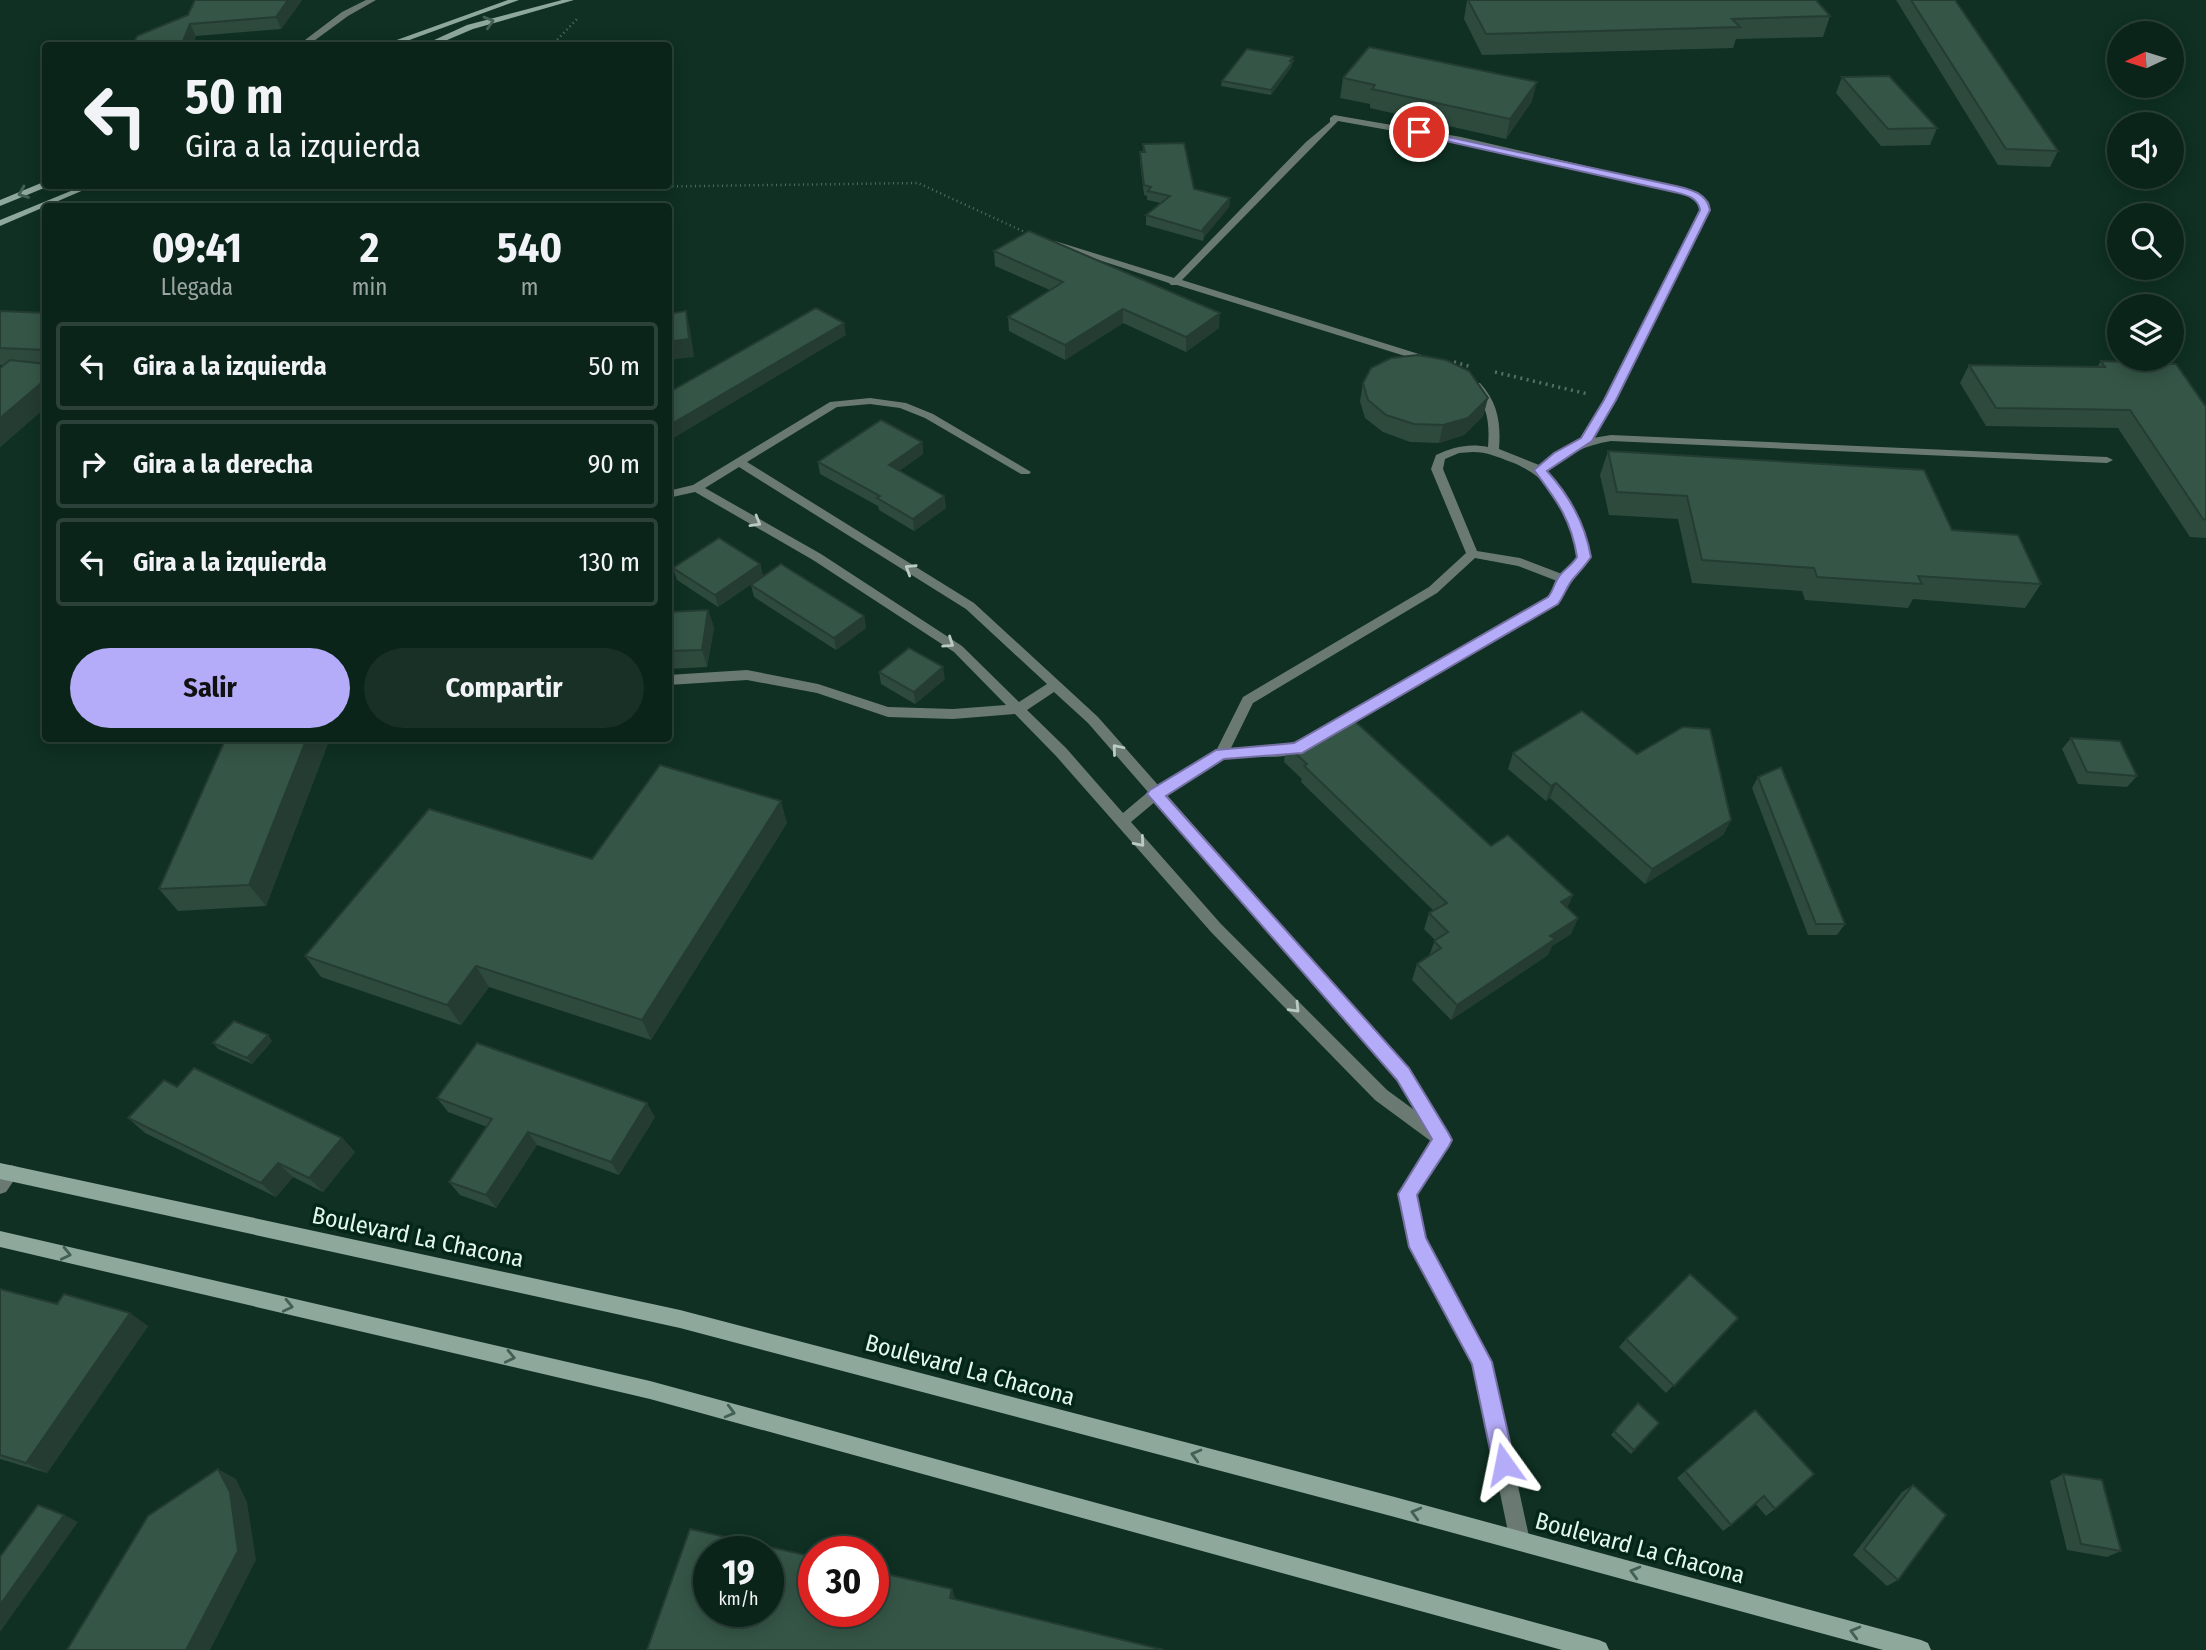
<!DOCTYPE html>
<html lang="es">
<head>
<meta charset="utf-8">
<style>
  body { margin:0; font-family:"Fira Sans Condensed",sans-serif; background:#193027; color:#f1f3f6; height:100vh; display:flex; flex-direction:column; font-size:26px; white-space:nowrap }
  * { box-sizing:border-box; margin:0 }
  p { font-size:23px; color:#9aa4a2 }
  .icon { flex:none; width:38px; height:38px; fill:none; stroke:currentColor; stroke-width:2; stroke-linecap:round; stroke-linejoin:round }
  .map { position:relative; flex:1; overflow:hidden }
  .panel { position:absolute; left:42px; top:203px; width:630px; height:539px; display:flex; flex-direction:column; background:#0b241a; border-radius:7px; box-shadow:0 4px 18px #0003,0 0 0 2px #2b4139 }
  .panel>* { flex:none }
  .guide { position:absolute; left:42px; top:42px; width:630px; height:147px; border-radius:7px; box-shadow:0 4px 18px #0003,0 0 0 2px #2b4139; background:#0b241a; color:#f1f3f6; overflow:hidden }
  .needle { width:46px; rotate:266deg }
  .fabs { position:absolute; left:2107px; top:21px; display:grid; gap:14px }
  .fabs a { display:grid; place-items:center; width:77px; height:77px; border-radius:50%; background:#0b241a; box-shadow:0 4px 18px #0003,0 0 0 2px #2b4139; font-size:35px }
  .speed { position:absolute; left:693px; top:1536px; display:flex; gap:14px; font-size:35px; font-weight:700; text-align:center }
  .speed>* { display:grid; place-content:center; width:91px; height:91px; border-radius:50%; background:#0b241a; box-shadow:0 4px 18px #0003,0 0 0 2px #2b4139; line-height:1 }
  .speed small { font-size:18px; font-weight:400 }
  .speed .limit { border:10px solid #d22; background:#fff; color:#111 }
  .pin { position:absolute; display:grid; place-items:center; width:60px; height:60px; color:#fff; margin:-30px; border:4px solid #fff; border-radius:50%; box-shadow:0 2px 7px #0007 }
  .me { position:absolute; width:77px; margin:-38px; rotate:348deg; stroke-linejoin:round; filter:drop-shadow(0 0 5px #0008) }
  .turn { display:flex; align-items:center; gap:24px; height:147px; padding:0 28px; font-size:32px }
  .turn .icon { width:91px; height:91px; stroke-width:2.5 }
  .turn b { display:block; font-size:49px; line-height:60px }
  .eta { display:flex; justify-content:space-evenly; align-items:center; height:119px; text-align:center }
  .eta b { font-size:42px; font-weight:700; line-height:49px }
  .cta { display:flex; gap:14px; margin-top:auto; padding:14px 28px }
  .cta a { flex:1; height:80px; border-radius:42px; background:#b4acf9; color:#111; font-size:28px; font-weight:700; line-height:80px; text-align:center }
  .cta a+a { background:#193027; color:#f1f3f6 }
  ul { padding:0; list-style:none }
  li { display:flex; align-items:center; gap:21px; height:88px; margin:0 14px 10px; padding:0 14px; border:4px solid #2b4139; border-radius:7px }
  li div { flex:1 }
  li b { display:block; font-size:26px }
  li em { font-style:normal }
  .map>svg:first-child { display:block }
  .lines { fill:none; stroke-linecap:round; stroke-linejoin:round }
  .path-far1 { stroke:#547165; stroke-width:2.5; stroke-dasharray:1 3.5; stroke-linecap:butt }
  .path { stroke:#547165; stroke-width:3.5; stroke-dasharray:2 4.5; stroke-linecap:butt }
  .minor { fill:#6a7a72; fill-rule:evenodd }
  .secondary { fill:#8fa89c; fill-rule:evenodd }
  .wall { fill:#2e4a3d }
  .shaded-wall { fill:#253c32 }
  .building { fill:#355647; stroke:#253c32; stroke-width:2; fill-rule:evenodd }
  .oneway { stroke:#436054 }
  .oneway2 { stroke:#b9cbc3 }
  .route { fill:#b4acf9; stroke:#7570a2; stroke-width:2 }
  .labels { text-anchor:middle; stroke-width:7; stroke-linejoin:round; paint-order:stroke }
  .near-street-label { font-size:24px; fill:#e4f7ee; stroke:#042619 }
</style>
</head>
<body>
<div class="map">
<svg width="2206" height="1650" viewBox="0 0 2206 1650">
  <rect width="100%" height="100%" fill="#0f3023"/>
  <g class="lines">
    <g class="path-far1">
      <path d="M551,46L577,19"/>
      <path d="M461,186L554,188L918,183L1029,234"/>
    </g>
    <g class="path">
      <path d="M1454,362L1472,367"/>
      <path d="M1495,372L1588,394"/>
    </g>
    <g class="minor">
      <path d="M366,0H376L348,16L307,46H297L342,12Z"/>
      <path d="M212,41H215L218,46H210L208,43Z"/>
      <path d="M1334,115L1461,137L1698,192L1709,202L1710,210L1615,400L1593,438L1611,435L2107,457L2113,460L2107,463L1611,441C1585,445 1566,455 1546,471C1571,494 1583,524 1590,557L1569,581L1557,604L1341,729H1331L1329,726L1331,723L1549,598L1557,581L1518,566L1475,558L1437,593L1253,703L1231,748L1294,744L1303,740L1308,741L1310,745C1294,765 1246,752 1223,759C1208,764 1181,785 1166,794L1409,1069L1449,1135L1451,1140L1449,1145L1416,1195L1424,1238L1491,1362L1530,1541L1527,1548L1520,1551L1513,1548L1510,1541L1473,1364L1410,1246L1399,1194L1432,1142L1375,1100L1211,932L1056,756L1015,714L953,719L888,717L817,693L747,680L668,685V675L747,670L818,684L888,707L953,709L1006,705L954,652L813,560L695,492L668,498V491L693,485L830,402L870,398L906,403L933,414L1031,472L1029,474H1021L925,418L900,408L870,404L837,407L747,462L974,603L1098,717L1158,785L1216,751L1243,697L1429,587L1466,553L1431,469L1436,455C1453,447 1469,443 1488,447C1490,421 1487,405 1471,385L1472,383H1480C1498,403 1501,423 1499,449L1539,465L1561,450L1581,441L1605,400L1700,210V203L1692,196L1461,143L1338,121L1182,280L1438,360L1439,362L1434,365L1177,285H1171L1169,283L1047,243L1055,241L1174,278L1306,142L1330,122V118ZM1473,452C1487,452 1498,457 1511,462C1555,479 1570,513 1578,557L1562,574L1520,558L1477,551L1443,469L1445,459L1459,453ZM739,467L966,609L1047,684L1019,702L962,646L821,554L705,488ZM1054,692L1088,723L1148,792L1123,813L1066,748L1027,710ZM1156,801L1397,1079L1417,1112L1387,1090L1221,924L1131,822Z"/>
      <path d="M11,1165L17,1167L19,1173L6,1192L0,1194V1173Z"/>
    </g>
    <g class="secondary">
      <path d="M508,0H519L393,46H380Z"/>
      <path d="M562,0H574L473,29L433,46H421L467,25Z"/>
      <path d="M46,181V186H49L0,206V200Z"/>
      <path d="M83,186H93L0,226V220Z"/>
      <path d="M0,1163L680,1310L1391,1496L1921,1640L1928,1643L1931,1650H1883L1391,1516L680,1328L0,1179Z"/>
      <path d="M0,1231L650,1381L1599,1640L1606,1643L1609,1650H1562L650,1399L0,1247Z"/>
    </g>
  </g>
  <g class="wall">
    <path d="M195,0H302L281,29L196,36L192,46H132L188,15Z"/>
    <path d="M1467,0H1816L1830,16L1823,37L1736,39L1733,48L1482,55L1464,19Z"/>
    <path d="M1896,0H1955L2058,151L2050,167L1998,165Z"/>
    <path d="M1293,57L1292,66L1271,95L1221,86L1222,81Z"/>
    <path d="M1842,77L1937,128L1930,145L1881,146L1836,93Z"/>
    <path d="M1343,78L1532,101L1506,139L1370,108V104L1340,98Z"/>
    <path d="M1143,144L1194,189L1230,198L1229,207L1204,237L1203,241L1146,225V215L1161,203L1147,200V196L1144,195L1140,161V152H1143Z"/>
    <path d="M994,251L1219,328L1186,352L1123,323L1065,360L1009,331L1008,317L1050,290L995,266Z"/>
    <path d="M0,311L46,313V407L0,447V368L4,365H0Z"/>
    <path d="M2101,361L2206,407V538L2190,537L2118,428L1986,426L1960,383L1969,365L2097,367Z"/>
    <path d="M1363,383L1488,398L1483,416L1464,435L1439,443L1410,442L1383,432L1365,418L1360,401Z"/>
    <path d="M922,442L923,454L899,471L944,496L946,508L914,531L879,510L878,506L820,474L818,462Z"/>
    <path d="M1608,451L1952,530L2041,584L2025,608L1913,599L1908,608L1805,600L1802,591L1692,583L1678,519L1609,515L1600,475Z"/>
    <path d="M760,564L763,576L718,607L677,580L673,568Z"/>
    <path d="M751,585L864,616L866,628L836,650L754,597Z"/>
    <path d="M708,610L714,628L707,667L668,669V612Z"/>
    <path d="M879,672L945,679L915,704L881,684Z"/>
    <path d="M226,738H330L266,906L178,911L159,889Z"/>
    <path d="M2071,738L2137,776L2127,787L2078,784L2062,749Z"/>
    <path d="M1286,745L1491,846L1578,918L1571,934L1552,946L1548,955L1451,1020L1412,980L1417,964L1429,956L1435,940L1424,929L1429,913L1434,911L1301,782L1302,779L1284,762Z"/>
    <path d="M1513,753L1637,754L1731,820L1723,835L1645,884L1550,798L1546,801L1508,769Z"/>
    <path d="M1758,777L1845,924L1837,935H1808L1752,788Z"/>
    <path d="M787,823L651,1040L489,987L461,1025L321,977L305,956L592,859Z"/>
    <path d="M272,1041L252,1064L218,1049L213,1043Z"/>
    <path d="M437,1098L655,1117L619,1175L537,1145L496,1208L460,1195L449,1182L487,1127L448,1112Z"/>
    <path d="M128,1118L342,1138L355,1152L323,1192L293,1177L276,1197L145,1133Z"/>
    <path d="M0,1289L148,1326L47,1473L0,1459Z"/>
    <path d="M1738,1318L1666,1393L1619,1347L1626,1339Z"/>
    <path d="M1638,1403L1659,1423L1631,1454L1611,1435Z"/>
    <path d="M1755,1410L1775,1509L1766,1516L1755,1503L1731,1525L1723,1531L1677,1478Z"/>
    <path d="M2063,1474L2121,1551L2107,1557L2067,1550L2050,1481Z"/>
    <path d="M1913,1485L1898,1580L1887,1586L1853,1555L1902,1492Z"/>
  </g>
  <g class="shaded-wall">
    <path d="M288,0H302L281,29L276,17Z"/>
    <path d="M190,24L196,36L192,46H181Z"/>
    <path d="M1293,57L1292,66L1271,95V90Z"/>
    <path d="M1537,82L1532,101L1506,139L1510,119Z"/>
    <path d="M1230,198L1229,207L1204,237L1203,229Z"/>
    <path d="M1123,309V323L1065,360V345Z"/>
    <path d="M686,311L690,329L694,357L668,360V342Z"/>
    <path d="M1220,313L1219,328L1186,352V337Z"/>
    <path d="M844,323L846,335L672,439L668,426Z"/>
    <path d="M46,379V407L0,447V418Z"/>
    <path d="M1488,398L1483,416L1464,435L1439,443L1443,425Z"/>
    <path d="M922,442L923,454L890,477L889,465Z"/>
    <path d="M944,496L946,508L914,531L913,519Z"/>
    <path d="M760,564L763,576L718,607L715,595Z"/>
    <path d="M708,610L714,628L707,667L702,650Z"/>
    <path d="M864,616L866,628L836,650L834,638Z"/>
    <path d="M943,667L945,679L915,704L914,692Z"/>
    <path d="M307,738H330L266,906L249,885Z"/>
    <path d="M1556,783L1550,798L1546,801L1551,786Z"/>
    <path d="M781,801L787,823L651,1040L642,1020Z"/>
    <path d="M1731,820L1723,835L1645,884L1652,869Z"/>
    <path d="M1573,895L1566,911L1561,902Z"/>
    <path d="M1578,918L1571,934L1552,946L1548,955L1451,1020L1457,1005L1550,936Z"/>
    <path d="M476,966L489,987L461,1025L447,1005Z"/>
    <path d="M268,1035L272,1041L252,1064L247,1058Z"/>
    <path d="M647,1103L655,1117L619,1175L611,1162Z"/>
    <path d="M528,1132L537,1145L496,1208L486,1195Z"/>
    <path d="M342,1138L355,1152L323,1192L309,1178Z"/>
    <path d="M278,1163L293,1177L276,1197L261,1183Z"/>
    <path d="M130,1313L148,1326L47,1473L26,1463Z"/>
    <path d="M218,1469L236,1479L247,1502L256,1560L210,1650H186Z"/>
    <path d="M64,1515L78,1522L0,1632V1605Z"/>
    <path d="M952,1589L955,1597L953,1606L950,1598Z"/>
  </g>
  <g class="building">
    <path d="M195,0H288L276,17L190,24L181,46H132L137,36L188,15Z"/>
    <path d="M1468,0H1816L1830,16L1732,19L1740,27L1486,34Z"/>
    <path d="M1911,0H1955L2058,151L2006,149Z"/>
    <path d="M1369,47L1537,82L1510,119L1372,89L1375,85L1343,78Z"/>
    <path d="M1247,49L1293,57L1290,61H1293L1271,90L1222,81Z"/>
    <path d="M1889,76L1937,128L1888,129L1842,77Z"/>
    <path d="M1184,143L1194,189L1230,198L1203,229L1204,232L1146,215L1170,196L1148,191L1151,187L1144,185L1140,152H1145L1143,144Z"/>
    <path d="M1029,231L1220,313L1186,337L1123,309L1065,345L1008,317L1063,282L994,251Z"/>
    <path d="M816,308L844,323L668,426V393Z"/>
    <path d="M0,311L46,313V350L0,348Z"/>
    <path d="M686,311L689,339L668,342V314Z"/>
    <path d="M1418,355L1446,360L1469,371L1488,398L1468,418L1443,425L1414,424L1386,415L1368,400L1363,383L1371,368L1391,358Z"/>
    <path d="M10,360L46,364V379L0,418V368Z"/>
    <path d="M2101,361L2176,364L2206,407V520L2203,519L2130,410L1996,408L1969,365L2105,367Z"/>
    <path d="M881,420L922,442L889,465L944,496L913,519L877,498L880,496L818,462Z"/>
    <path d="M1608,451L1924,470L1952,530L2018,535L2041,584L1918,576L1922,584L1817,577L1814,568L1702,560L1687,496L1617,492Z"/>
    <path d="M719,538L760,564L715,595L673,568Z"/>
    <path d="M781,564L864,616L834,638L751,585Z"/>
    <path d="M708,610L702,650L668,651V612Z"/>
    <path d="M909,648L943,667L914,692L879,672Z"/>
    <path d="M1582,711L1637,754L1683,727L1710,729L1731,820L1652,869L1556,783L1551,786L1513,753Z"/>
    <path d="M1347,714L1491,846L1508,835L1573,895L1561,902L1578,918L1550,936L1555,939L1457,1005L1417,964L1441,948L1434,941L1448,932L1429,913L1447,903L1304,766L1307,764L1286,745L1305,738Z"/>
    <path d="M226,738H307L249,885L159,889Z"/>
    <path d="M2071,738L2120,741L2137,776L2087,772Z"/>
    <path d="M660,765L781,801L642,1020L476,966L447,1005L305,956L429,809L592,859Z"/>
    <path d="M1781,767L1845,924H1816L1758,777Z"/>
    <path d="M234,1021L268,1035L247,1058L213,1043Z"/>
    <path d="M477,1043L647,1103L611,1162L528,1132L486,1195L449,1182L492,1119L437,1098Z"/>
    <path d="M194,1068L342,1138L309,1178L278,1163L261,1183L128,1118L164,1080L177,1087Z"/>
    <path d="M1690,1274L1738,1318L1674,1386L1626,1339Z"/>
    <path d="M0,1289L57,1304L64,1294L130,1313L26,1463L0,1455Z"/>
    <path d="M1638,1403L1659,1423L1634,1450L1614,1431Z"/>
    <path d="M1755,1410L1814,1474L1775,1509L1764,1496L1731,1525L1685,1471Z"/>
    <path d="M218,1469L230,1492L238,1551L186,1650H67L148,1516Z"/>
    <path d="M2063,1474L2102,1480L2121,1551L2081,1544Z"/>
    <path d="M1913,1485L1946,1515L1898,1580L1864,1549Z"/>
    <path d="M38,1505L64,1515L0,1605V1557Z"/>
    <path d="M690,1529L814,1557V1612H873V1571L952,1589L950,1598L1164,1650H647ZM709,1552H768V1612H709Z"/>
  </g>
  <defs><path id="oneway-chevron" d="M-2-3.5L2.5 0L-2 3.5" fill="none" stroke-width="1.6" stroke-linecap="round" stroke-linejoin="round" transform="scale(1.75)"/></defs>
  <g class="oneway">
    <use href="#oneway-chevron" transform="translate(489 22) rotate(-16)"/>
    <use href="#oneway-chevron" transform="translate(23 193) rotate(158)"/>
    <use href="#oneway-chevron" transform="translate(66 1254) rotate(13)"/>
    <use href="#oneway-chevron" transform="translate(288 1306) rotate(13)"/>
    <use href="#oneway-chevron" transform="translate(510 1357) rotate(13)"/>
    <use href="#oneway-chevron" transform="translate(730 1412) rotate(15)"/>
    <use href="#oneway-chevron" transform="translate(1196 1455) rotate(-165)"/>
    <use href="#oneway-chevron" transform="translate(1416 1513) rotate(-165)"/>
    <use href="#oneway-chevron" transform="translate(1635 1572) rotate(-165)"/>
    <use href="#oneway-chevron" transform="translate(1855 1632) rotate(-165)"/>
  </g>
  <g class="oneway2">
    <use href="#oneway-chevron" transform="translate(756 522) rotate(30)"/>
    <use href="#oneway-chevron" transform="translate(910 569) rotate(-148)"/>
    <use href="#oneway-chevron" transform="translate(949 643) rotate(34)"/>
    <use href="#oneway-chevron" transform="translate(1117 749) rotate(-130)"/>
    <use href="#oneway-chevron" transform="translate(1140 842) rotate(49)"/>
    <use href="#oneway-chevron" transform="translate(1295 1008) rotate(46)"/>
  </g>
  <path class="route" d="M1416,130L1676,186C1692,190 1707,193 1710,210L1616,400L1592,441L1547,471C1570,496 1585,523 1591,557C1585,566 1579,572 1573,579C1567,586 1564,596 1558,604L1302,753L1224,759L1166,796L1409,1068L1449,1134L1452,1140L1449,1146L1417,1195L1426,1238L1492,1362L1515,1464L1511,1472L1504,1475L1496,1472L1493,1464L1472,1364L1409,1247L1398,1194L1432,1139L1397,1080L1147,794L1150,790L1216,750L1294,743L1548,597C1554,590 1554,582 1560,575C1566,568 1572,565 1577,557C1571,518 1556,500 1534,470L1554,453L1581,438L1604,400L1700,210C1698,197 1686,195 1674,192L1419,135H1416Z"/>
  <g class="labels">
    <g class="near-street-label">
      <text transform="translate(418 1237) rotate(12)" y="8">Boulevard La Chacona</text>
      <text transform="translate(970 1370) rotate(15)" y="8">Boulevard La Chacona</text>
      <text transform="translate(1640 1548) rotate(15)" y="8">Boulevard La Chacona</text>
    </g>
  </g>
</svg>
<div class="fabs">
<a><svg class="needle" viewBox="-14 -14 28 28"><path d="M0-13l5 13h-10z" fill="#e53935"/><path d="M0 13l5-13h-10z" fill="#9aa4a2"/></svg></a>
<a><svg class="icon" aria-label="sound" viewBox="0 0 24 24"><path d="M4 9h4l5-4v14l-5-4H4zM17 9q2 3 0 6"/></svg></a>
<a><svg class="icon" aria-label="search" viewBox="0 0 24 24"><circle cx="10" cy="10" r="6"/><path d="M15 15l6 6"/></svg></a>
<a><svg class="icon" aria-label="layers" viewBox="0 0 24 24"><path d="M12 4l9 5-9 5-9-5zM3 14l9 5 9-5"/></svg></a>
</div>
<div class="speed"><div>19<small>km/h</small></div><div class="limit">30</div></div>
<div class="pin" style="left:1419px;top:132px;background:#d93025"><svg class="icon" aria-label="arrive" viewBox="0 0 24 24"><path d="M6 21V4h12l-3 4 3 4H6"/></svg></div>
<svg class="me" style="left:1504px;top:1464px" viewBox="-20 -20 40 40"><path d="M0-17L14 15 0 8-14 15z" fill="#b4acf9" stroke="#fff" stroke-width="4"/></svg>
<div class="guide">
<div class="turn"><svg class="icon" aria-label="left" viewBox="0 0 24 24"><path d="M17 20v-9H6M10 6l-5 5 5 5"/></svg><div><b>50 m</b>Gira a la izquierda</div></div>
</div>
<section class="panel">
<div class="eta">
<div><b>09:41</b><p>Llegada</p></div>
<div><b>2</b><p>min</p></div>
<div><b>540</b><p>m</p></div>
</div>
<ul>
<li><svg class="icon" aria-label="left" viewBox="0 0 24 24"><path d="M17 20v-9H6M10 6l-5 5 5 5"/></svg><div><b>Gira a la izquierda</b></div><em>50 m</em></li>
<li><svg class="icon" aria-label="right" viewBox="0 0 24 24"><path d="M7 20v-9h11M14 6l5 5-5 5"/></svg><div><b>Gira a la derecha</b></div><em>90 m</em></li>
<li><svg class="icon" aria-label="left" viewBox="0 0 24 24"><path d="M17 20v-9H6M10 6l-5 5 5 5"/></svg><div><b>Gira a la izquierda</b></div><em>130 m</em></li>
</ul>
<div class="cta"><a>Salir</a><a>Compartir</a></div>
</section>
</div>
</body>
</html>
